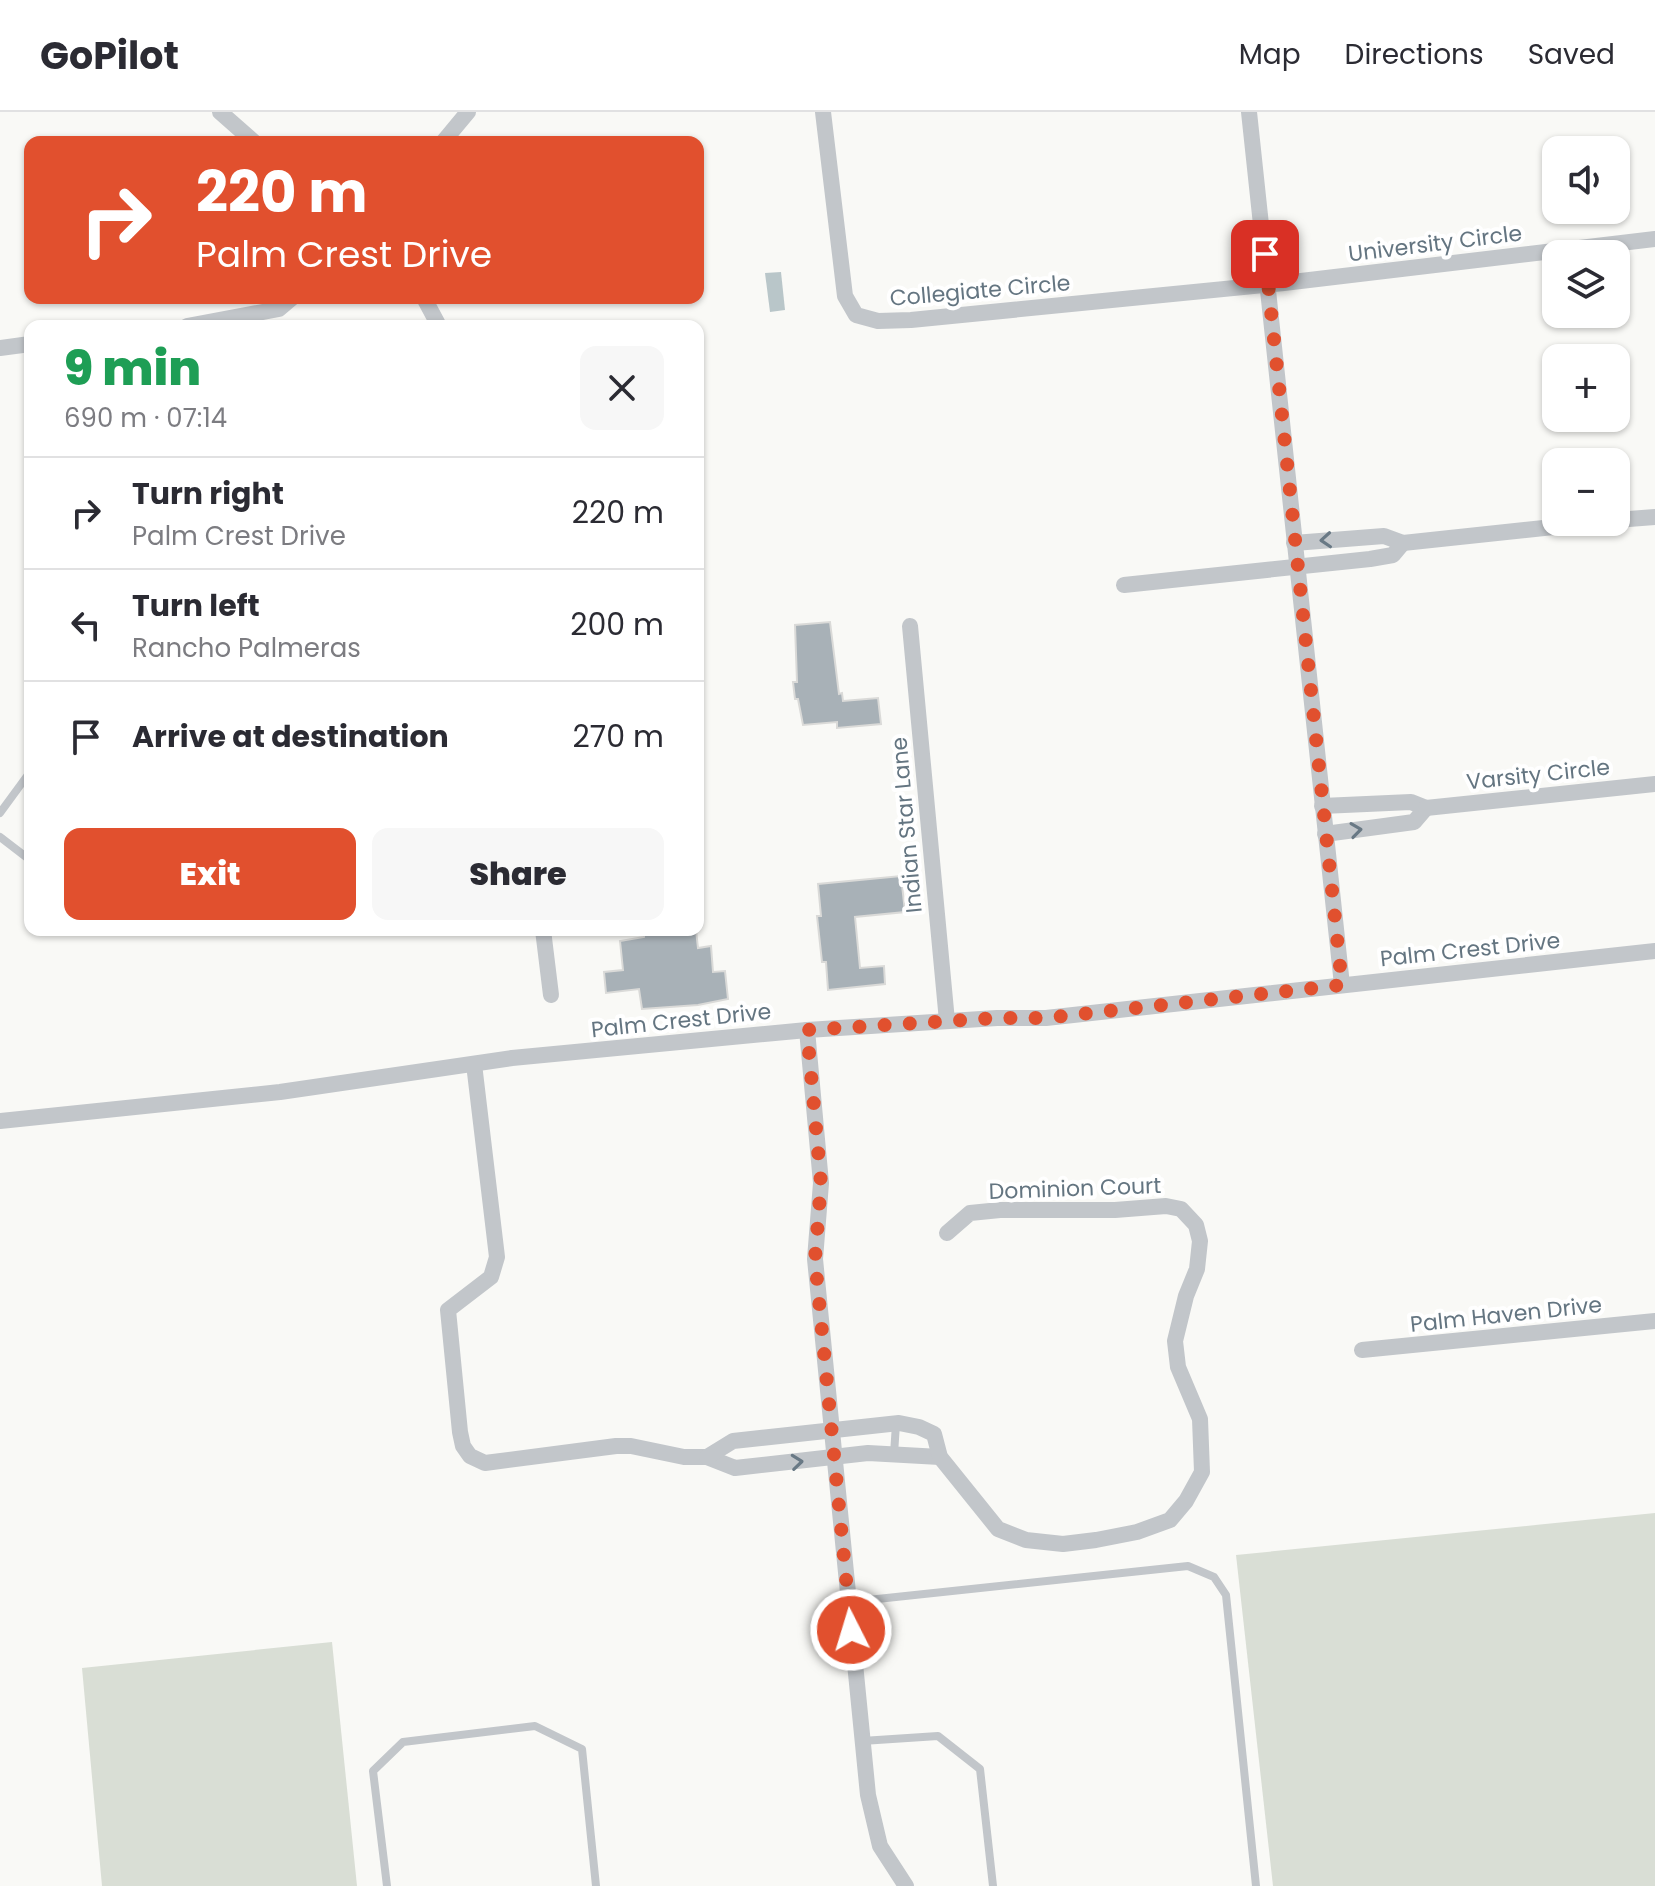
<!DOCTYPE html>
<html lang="en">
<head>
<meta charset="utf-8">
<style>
  body { margin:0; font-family:Poppins,sans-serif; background:#f7f7f7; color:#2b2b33; height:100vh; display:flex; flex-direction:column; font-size:30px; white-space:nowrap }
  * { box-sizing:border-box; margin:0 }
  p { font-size:26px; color:#7c7c81 }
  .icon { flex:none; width:44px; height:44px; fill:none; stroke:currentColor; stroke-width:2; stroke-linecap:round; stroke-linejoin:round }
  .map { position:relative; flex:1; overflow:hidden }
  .side { position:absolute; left:24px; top:208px; width:680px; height:616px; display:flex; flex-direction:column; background:#fff; border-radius:16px; box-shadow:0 2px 6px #0004 }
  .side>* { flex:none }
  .guide { position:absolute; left:24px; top:24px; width:680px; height:168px; border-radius:16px; box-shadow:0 2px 6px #0004; background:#e1502e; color:#fff; overflow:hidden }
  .buttons { position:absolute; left:1542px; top:24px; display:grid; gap:16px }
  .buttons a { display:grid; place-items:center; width:88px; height:88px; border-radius:16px; background:#fff; box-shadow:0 2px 6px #0004; font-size:40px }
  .pin { position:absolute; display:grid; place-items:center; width:68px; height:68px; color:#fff; margin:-34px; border-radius:16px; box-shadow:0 4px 12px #0006 }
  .me { position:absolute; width:88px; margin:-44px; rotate:355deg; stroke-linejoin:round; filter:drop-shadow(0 0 6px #0008) }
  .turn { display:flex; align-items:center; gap:28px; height:168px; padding:0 40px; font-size:36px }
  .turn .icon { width:104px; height:104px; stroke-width:2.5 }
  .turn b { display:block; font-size:56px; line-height:68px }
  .round { display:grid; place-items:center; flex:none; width:84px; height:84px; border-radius:16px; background:#f7f7f7 }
  .overview { display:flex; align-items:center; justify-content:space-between; height:136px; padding:0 40px }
  h1 { font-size:48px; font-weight:800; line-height:60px; color:#1e9e55 }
  .action { display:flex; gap:16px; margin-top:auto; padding:16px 40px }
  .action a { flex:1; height:92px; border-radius:16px; background:#e1502e; color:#fff; font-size:32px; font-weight:800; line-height:92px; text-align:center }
  .action a+a { background:#f7f7f7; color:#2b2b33 }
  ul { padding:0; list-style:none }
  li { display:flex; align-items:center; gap:24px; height:112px; padding:0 40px; border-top:2px solid #e1e1e2 }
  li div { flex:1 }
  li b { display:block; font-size:30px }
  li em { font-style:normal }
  header { display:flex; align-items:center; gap:48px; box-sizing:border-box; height:112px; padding:0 40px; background:#fff; border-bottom:2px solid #e1e1e2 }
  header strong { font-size:38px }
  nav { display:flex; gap:44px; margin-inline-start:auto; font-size:28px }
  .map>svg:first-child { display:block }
  .green { fill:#d9ded5 }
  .water { fill:#b9c6c9 }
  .building { fill:#a8b1b7; stroke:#dadad8; stroke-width:2 }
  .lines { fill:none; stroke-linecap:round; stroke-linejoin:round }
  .service { stroke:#c2c6ca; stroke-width:8 }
  .minor { stroke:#c2c6ca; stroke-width:16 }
  .oneway { stroke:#697985 }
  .route { stroke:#e1502e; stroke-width:14; stroke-dasharray:0 25.2 }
  .labels { text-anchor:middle; stroke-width:8; stroke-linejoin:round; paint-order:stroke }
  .street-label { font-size:22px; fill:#647581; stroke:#fff }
</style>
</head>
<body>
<header>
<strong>GoPilot</strong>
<nav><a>Map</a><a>Directions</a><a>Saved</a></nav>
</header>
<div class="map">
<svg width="1655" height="1774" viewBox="0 0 1655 1774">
  <rect width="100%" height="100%" fill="#f9f9f6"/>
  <g class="green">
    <path d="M1655,1401V1774H1273L1236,1443Z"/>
    <path d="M332,1530L357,1774H102L82,1556Z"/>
  </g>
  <path class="water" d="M781,160L785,198L770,200L765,161Z"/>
  <g class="building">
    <path d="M830,510L839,582L842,581L843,589L878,586L881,612L837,616V610L803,613L798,587H795L793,570H797L795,513Z"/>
    <path d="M901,764L905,800L855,805L860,856L884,854L885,872L828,878L826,850H822L817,804H821L818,772Z"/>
    <path d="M644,818H696L698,836L711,834L713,860L725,859L728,887L698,893L642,897L639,877L606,881L604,860L623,858L620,829L644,825Z"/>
  </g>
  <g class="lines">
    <g class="service">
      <path d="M0,701L30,660"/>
      <path d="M0,725L30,748"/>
      <path d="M894,1342L896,1312"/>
      <path d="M849,1490L1188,1454L1214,1465L1226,1483L1256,1774"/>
      <path d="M862,1629L938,1624L980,1657L993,1774"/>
      <path d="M387,1774L373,1659L403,1630L535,1614L582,1637L596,1774"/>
    </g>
    <g class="minor">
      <path d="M220,0L254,30"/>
      <path d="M823,0L845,184L856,203L878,209L911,208L1284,171L1655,127"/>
      <path d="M1249,0L1342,873"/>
      <path d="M443,30L468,0"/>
      <path d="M424,186L439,214"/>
      <path d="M187,214L279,197L292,186"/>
      <path d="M0,236L30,232"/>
      <path d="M1616,408L1655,405"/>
      <path d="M1403,431L1600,410"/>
      <path d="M1124,473L1370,447L1393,443L1403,431L1384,424L1294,431"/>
      <path d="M910,514L947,909"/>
      <path d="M1322,694L1411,690L1426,696L1414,710L1325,722"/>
      <path d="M1426,696L1655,672"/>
      <path d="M543,818L551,883"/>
      <path d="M807,918L821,1071L815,1147L868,1683L880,1734L906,1774"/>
      <path d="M474,952L497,1145L491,1165L448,1198L460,1320L463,1334L470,1344L485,1351L616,1334H631L684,1345H707L735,1356L868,1341L940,1345"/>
      <path d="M0,1009L280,980L512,946L807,918L997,906H1046L1655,839"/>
      <path d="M1362,1238L1655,1209"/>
      <path d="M707,1345L733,1329L899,1311L919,1315L934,1322L940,1345L998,1417L1026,1428L1063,1432L1096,1428L1137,1420L1170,1408L1186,1389L1202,1360L1200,1307L1178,1255L1175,1229L1186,1184L1197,1157L1200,1129L1196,1113L1181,1097L1166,1094L1115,1098H1000L970,1101L947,1121"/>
    </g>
  </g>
  <defs><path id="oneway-chevron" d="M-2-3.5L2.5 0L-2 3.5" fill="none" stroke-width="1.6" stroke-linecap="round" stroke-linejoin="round" transform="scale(2)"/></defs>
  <g class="oneway">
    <use href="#oneway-chevron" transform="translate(1326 428) rotate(176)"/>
    <use href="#oneway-chevron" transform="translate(1356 718) rotate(-8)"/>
    <use href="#oneway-chevron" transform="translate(797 1350) rotate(-6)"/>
  </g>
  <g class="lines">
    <path class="route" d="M851,1518L815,1147L821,1071L807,918L997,906H1046L1342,873L1265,142"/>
  </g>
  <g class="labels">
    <g class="street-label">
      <text transform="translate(1435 131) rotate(-7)" y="8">University Circle</text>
      <text transform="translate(980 178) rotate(-5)" y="8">Collegiate Circle</text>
      <text transform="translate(1538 662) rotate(-6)" y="8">Varsity Circle</text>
      <text transform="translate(906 713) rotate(-95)" y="8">Indian Star Lane</text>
      <text transform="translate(1470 837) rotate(-6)" y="8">Palm Crest Drive</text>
      <text transform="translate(681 908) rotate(-6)" y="8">Palm Crest Drive</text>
      <text transform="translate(1075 1076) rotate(-2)" y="8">Dominion Court</text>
      <text transform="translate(1506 1202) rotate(-6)" y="8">Palm Haven Drive</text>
    </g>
  </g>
</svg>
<div class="buttons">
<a><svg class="icon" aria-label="sound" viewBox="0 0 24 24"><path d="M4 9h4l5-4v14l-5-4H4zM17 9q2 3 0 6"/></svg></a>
<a><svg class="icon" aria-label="layers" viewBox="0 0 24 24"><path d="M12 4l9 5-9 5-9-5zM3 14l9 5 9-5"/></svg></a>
<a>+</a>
<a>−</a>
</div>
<div class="pin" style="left:1265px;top:142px;background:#d93025"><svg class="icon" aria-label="arrive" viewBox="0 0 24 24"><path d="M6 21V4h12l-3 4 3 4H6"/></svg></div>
<svg class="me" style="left:851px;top:1518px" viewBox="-20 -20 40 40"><circle r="17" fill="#e1502e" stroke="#fff" stroke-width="3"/><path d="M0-11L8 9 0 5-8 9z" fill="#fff"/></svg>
<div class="guide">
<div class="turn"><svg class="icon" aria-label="right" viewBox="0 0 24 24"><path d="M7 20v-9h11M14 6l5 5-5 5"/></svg><div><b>220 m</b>Palm Crest Drive</div></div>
</div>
<section class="side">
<div class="overview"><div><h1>9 min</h1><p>690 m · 07:14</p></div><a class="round"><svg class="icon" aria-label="close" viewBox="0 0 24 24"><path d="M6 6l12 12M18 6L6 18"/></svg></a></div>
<ul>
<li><svg class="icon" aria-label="right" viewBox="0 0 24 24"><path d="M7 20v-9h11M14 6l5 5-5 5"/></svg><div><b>Turn right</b><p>Palm Crest Drive</p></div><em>220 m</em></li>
<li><svg class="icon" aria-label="left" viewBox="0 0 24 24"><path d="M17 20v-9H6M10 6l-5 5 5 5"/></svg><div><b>Turn left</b><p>Rancho Palmeras</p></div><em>200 m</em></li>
<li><svg class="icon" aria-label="arrive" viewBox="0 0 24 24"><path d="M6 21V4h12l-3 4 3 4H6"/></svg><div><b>Arrive at destination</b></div><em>270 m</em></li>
</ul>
<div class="action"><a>Exit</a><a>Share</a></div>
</section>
</div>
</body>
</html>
